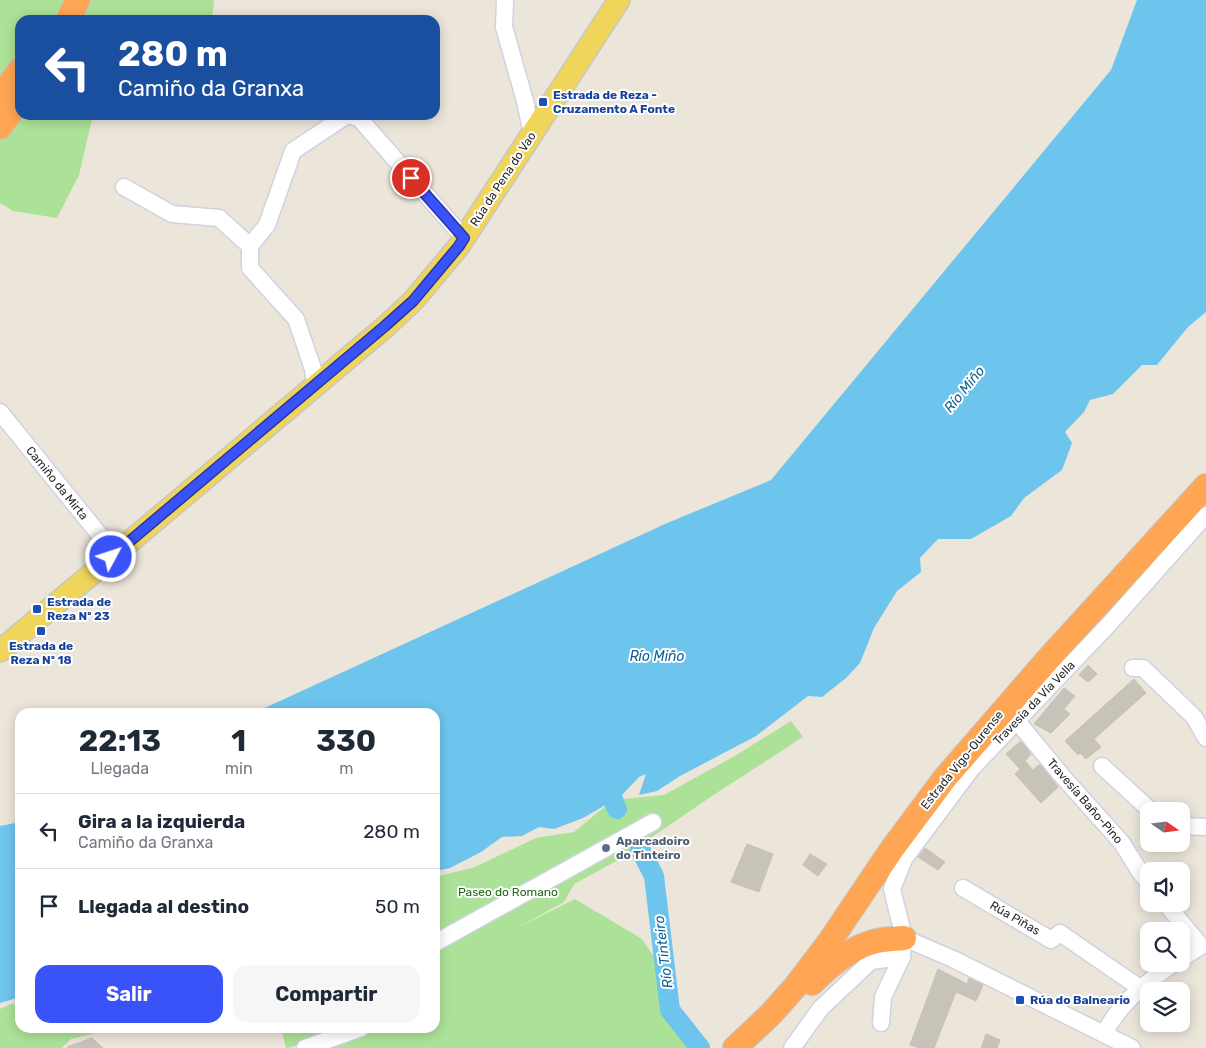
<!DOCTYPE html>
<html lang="es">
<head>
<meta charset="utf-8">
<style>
  body { margin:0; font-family:Rubik,sans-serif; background:#f6f6f7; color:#1f2937; height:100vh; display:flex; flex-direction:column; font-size:19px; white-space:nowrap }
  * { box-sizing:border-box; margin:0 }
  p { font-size:16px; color:#747a83 }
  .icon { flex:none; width:28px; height:28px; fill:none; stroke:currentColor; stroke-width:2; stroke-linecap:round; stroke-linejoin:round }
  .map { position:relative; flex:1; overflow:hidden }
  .details { position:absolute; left:15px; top:708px; width:425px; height:325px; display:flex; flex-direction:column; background:#fff; border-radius:15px; box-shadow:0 2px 12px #0003 }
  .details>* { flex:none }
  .guide { position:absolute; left:15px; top:15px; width:425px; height:105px; border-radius:15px; box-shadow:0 2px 12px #0003; background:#1a4fa0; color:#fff; overflow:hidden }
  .needle { width:32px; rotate:104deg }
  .fabs { position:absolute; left:1140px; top:802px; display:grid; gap:10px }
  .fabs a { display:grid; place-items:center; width:50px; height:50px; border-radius:10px; background:#fff; box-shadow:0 2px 12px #0003; font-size:25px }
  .pin { position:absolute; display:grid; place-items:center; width:42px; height:42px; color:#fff; margin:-21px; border:2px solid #fff; border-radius:50%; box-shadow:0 1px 5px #0007 }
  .me { position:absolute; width:55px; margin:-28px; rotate:50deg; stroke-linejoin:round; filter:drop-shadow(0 0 4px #0008) }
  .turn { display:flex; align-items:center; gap:18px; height:105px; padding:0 20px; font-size:22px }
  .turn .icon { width:65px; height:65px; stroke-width:2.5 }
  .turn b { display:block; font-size:35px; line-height:42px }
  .eta { display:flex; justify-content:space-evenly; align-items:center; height:85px; text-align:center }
  .eta b { font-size:30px; font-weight:700; line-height:35px }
  .cta { display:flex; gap:10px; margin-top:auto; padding:10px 20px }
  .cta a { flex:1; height:58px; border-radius:15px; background:#3a53f9; color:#fff; font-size:20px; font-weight:700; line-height:58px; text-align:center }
  .cta a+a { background:#f6f6f7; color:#1f2937 }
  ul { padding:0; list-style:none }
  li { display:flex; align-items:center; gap:15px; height:75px; padding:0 20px; border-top:1px solid #e0e1e3 }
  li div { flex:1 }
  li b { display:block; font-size:19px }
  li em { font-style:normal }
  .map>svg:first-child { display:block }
  .green { fill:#ace297 }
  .water { fill:#6dc5ee }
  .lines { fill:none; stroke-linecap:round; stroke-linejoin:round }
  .river { stroke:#6dc5ee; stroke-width:20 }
  .building { fill:#c7c3b9; stroke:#c6c1b4 }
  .minor-casing { stroke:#d0d2e2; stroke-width:19 }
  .major-casing { stroke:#c7c7c7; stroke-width:24 }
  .highway-casing { stroke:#c7c7c7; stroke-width:26 }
  .minor { stroke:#fff; stroke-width:16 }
  .major { stroke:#f0d55b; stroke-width:21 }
  .highway { stroke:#fea653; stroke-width:24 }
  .route-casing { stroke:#2636a2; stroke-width:12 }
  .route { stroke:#3a53f9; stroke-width:9 }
  .transit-dot { fill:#1a4fb4; stroke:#fff; stroke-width:2 }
  .service-dot { fill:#5c6f8a; stroke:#fff; stroke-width:2 }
  .labels { text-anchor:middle; stroke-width:4; stroke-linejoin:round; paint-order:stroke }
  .transit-label { font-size:12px; font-weight:bold; fill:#164399; stroke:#fff; text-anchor:start }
  .street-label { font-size:12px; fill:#292929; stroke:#fff }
  .service-label { font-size:12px; font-weight:bold; fill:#4e5e75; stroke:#fff; text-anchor:start }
  .park-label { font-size:12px; fill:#25651a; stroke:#fff }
  .water-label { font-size:14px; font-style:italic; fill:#0d6198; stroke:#fff }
</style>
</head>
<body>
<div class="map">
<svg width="1206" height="1048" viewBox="0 0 1206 1048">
  <rect width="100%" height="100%" fill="#ebe5da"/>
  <g class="green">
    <path d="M0,0H214L212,20H20V115H93L79,175L57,218L13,211L0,203Z"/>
    <path d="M791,721L803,737L718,792L618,860L574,884L564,902L517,928L575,899L642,939L663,970L665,1014L695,1048H329L374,1028H435V877L475,867L536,838L574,832L613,800L664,795L733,757Z"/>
    <path d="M11,1004L20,1006V1028H116L71,1039L62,1048H0V1009Z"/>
    <path d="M281,1028H354L288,1048H286Z"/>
  </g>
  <g class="water">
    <path d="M1137,0H1206V312L1188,327L1157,365H1142L1113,394L1090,400L1084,412L1065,432L1072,443L1062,470L1024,498L1011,516L971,539H938L920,558L921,572L897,591L874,628L860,663L846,678L822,697L808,696L756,736L680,776L657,791L639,795L646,774L639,777L621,796L583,818L554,829L539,827L522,836L502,837L481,852L450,868L435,871V712H256L665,524L771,480L1111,70Z"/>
    <path d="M20,822V997L0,1003V826Z"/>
  </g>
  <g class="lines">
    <g class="river">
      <path d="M603,776L617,809"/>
      <path d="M640,849L654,876L670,1010L700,1048"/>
    </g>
  </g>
  <g class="building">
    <path d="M1088,665L1097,674L1088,682L1079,675Z"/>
    <path d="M1134,679L1146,693L1094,739L1101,747L1086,759L1080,753L1078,755L1065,741Z"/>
    <path d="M1064,688L1075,696L1064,709L1070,714L1051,733L1034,724Z"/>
    <path d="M1021,741L1031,754L1025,761L1033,770L1040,764L1058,787L1041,803L1015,774L1020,769L1006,754Z"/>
    <path d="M747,844L773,854L759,892L731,882Z"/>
    <path d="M925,848L945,862L938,870L918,857Z"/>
    <path d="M810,854L827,864L818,876L803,865Z"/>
    <path d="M938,969L967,984L969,978L983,985L976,1001L956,992L934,1048H919L910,1045Z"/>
    <path d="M986,1034L1000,1040L997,1048H981Z"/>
    <path d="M92,1038L103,1048H68L67,1047Z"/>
  </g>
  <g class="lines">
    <g class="minor-casing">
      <g id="minor">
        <path d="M505,0L504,27L525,101L532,134"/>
        <path d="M348,115L359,118L464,238"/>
        <path d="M124,187L172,214L219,218L250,246V268L296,319L313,369L315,385"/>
        <path d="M250,246L267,225L293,151L347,115"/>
        <path d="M0,412L115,554"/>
        <path d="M1133,668H1143L1194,717L1206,738"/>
        <path d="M1017,721L1063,777L1122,843L1140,872L1149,883"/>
        <path d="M1102,766L1151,811"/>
        <path d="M1181,826L1206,827"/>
        <path d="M963,888L1051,940L1060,933L1140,988"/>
        <path d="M1166,904L1201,946L1181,959"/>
        <path d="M904,938L953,959L1132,1048"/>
        <path d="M435,943L653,822"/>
        <path d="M881,1023L883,997L902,957L904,938L892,889L904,859L972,768L1110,623L1206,515"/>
        <path d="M1104,1034C1119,1004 1145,983 1173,964"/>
        <path d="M305,1048L361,1028"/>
        <path d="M792,1048L821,1008L871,961L902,957"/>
      </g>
    </g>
    <g class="major-casing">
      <path id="major" d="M0,651L385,327L413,301L459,246L619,0"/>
    </g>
    <g class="highway-casing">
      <g id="highway">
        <path d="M68,20L78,0"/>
        <path d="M0,97L20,70"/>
        <path d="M0,127L20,100"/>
        <path d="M812,983C829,966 853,946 877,941C886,939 895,939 904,938"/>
        <path d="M735,1048L771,1014L795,987L830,941L892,849L945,778L1050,657L1206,486"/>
      </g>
    </g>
    <use href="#minor" class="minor"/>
    <use href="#major" class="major"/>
    <use href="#highway" class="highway"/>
  </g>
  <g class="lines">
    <g class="route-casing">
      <path id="route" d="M111,557L385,326L413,301L459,246L464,238L411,178"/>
    </g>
    <use href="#route" class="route"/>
  </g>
  <g class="transit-dot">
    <rect x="538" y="97" width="10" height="10" rx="2.5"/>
    <rect x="32" y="604" width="10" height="10" rx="2.5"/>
    <rect x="36" y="626" width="10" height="10" rx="2.5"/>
    <rect x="1015" y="995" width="10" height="10" rx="2.5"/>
  </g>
  <circle class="service-dot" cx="606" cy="848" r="5"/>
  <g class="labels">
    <g class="transit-label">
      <text x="553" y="99">Estrada de Reza -<tspan x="553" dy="14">Cruzamento A Fonte</tspan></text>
      <text x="47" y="606">Estrada de<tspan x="47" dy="14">Reza Nº 23</tspan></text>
      <text x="41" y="650" text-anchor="middle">Estrada de<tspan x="41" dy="14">Reza Nº 18</tspan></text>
      <text x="1030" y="1004">Rúa do Balneario</text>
    </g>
    <g class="street-label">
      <text transform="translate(503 179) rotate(-57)" y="4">Rúa da Pena do Vao</text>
      <text transform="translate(57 483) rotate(51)" y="4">Camiño da Mirta</text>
      <text transform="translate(1034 703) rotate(-46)" y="4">Travesía da Vía Vella</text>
      <text transform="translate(962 760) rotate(-51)" y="4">Estrada Vigo-Ourense</text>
      <text transform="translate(1085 801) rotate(49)" y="4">Travesía Baño-Pino</text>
      <text transform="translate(1015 918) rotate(30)" y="4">Rúa Piñas</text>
    </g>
    <g class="service-label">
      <text x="616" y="845">Aparcadoiro<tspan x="616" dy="14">do Tinteiro</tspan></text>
    </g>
    <g class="park-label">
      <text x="508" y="896">Paseo do Romano</text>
    </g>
    <g class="water-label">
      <text transform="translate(964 389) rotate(-51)" y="5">Río Miño</text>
      <text x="657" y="661">Río Miño</text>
      <text transform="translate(663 952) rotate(-97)" y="5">Río Tinteiro</text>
    </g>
  </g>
</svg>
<div class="fabs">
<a><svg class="needle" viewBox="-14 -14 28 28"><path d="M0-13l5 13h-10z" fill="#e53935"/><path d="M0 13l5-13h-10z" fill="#747a83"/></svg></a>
<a><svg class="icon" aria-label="sound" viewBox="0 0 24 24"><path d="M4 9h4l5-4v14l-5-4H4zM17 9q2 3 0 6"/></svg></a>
<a><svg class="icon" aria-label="search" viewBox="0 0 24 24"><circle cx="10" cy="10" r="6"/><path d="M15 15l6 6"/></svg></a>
<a><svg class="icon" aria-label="layers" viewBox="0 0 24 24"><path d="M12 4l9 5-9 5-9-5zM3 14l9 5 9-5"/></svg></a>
</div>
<div class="pin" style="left:411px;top:178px;background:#d93025"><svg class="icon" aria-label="arrive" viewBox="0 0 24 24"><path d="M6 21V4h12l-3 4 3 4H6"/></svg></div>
<svg class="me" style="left:111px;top:557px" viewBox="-20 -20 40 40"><circle r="17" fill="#3a53f9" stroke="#fff" stroke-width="3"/><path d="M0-11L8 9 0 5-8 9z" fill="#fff"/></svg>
<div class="guide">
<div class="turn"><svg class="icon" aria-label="left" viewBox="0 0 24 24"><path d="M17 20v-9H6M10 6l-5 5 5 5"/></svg><div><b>280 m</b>Camiño da Granxa</div></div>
</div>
<section class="details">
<div class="eta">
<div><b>22:13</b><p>Llegada</p></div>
<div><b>1</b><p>min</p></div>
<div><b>330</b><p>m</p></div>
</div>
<ul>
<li><svg class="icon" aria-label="left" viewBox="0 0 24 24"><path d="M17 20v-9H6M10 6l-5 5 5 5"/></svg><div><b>Gira a la izquierda</b><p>Camiño da Granxa</p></div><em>280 m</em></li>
<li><svg class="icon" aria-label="arrive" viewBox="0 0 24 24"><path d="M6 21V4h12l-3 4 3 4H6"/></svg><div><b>Llegada al destino</b></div><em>50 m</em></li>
</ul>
<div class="cta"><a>Salir</a><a>Compartir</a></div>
</section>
</div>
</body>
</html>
